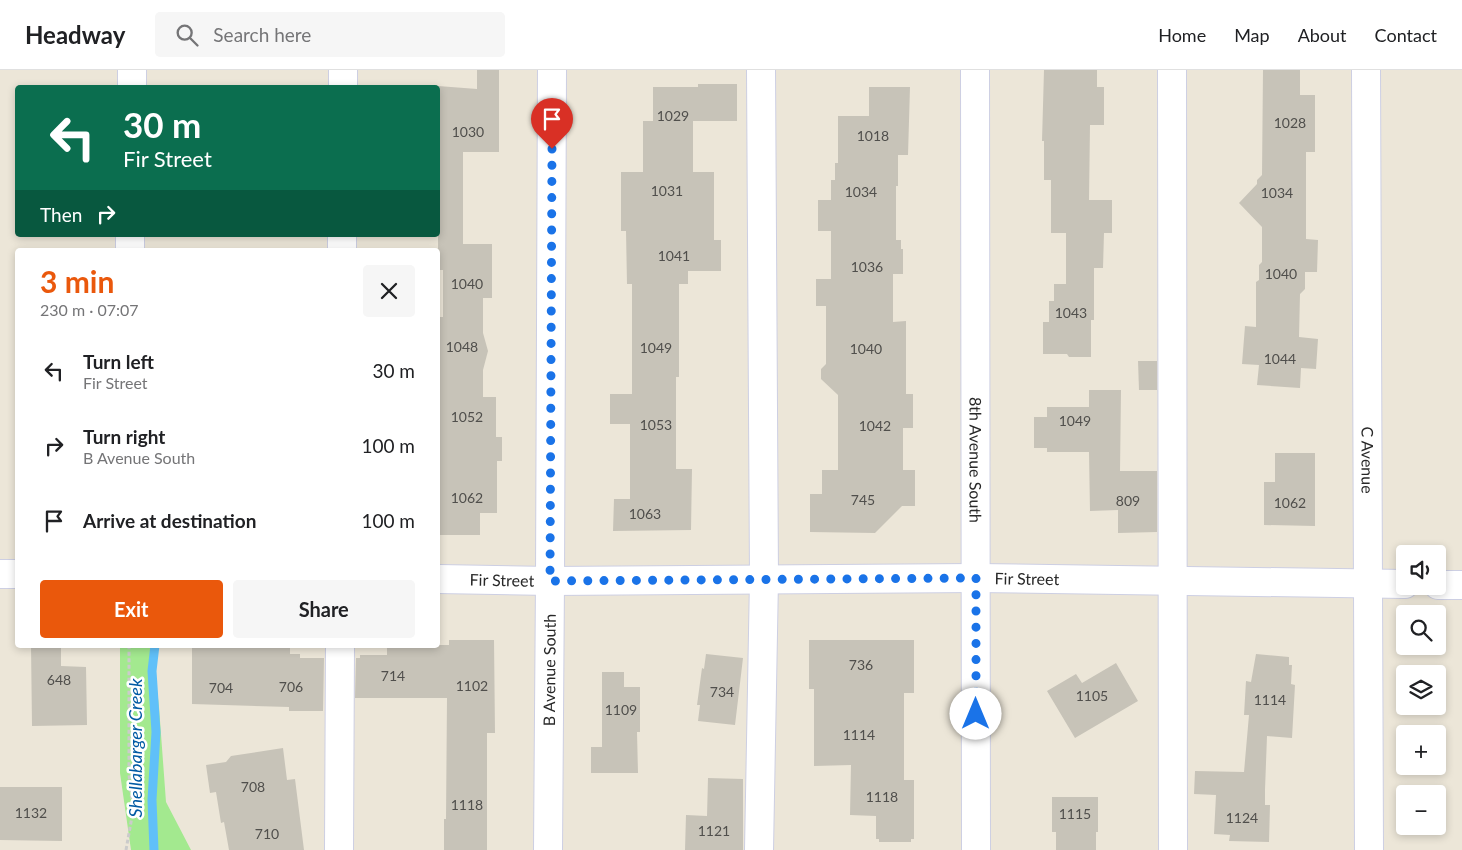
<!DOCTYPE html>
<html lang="en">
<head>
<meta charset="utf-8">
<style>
  body { margin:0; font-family:Lato,sans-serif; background:#f6f6f6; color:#202124; height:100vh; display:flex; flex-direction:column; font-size:19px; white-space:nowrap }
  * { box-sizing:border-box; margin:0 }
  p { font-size:16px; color:#757577 }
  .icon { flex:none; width:28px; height:28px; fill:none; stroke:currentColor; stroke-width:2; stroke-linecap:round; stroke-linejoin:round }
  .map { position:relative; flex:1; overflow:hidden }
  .side { position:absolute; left:15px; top:178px; width:425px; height:400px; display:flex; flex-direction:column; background:#fff; border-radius:5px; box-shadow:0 2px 8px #0003 }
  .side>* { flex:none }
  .top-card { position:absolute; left:15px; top:15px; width:425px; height:152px; border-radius:5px; box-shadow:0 2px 8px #0003; background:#0b6e4f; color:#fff; overflow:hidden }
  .controls { position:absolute; left:1396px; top:475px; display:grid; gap:10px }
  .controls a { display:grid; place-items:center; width:50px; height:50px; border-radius:5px; background:#fff; box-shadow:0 2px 8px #0003; font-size:25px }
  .pin { position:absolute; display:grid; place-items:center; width:42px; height:42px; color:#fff; margin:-51px -21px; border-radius:50% 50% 50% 0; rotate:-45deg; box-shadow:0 0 5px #0007 }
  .pin .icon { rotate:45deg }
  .me { position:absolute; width:55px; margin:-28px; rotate:0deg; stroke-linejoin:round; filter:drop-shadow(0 0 4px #0008) }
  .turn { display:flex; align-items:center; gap:18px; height:105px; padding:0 25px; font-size:22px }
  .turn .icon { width:65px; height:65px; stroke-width:2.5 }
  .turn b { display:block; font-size:35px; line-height:42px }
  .then { display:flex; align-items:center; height:48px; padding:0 25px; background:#0003; gap:10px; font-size:19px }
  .round { display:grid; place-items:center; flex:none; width:52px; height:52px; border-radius:5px; background:#f6f6f6 }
  .head { display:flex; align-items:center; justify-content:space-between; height:85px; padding:0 25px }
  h1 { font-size:30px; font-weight:700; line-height:38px; color:#ea580c }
  .action { display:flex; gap:10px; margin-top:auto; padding:10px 25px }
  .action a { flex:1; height:58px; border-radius:5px; background:#ea580c; color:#fff; font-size:20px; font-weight:700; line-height:58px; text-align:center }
  .action a+a { background:#f6f6f6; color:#202124 }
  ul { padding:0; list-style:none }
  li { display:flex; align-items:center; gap:15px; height:75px; padding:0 25px }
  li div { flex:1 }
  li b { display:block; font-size:19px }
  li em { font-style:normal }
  header { display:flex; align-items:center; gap:30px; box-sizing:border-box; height:70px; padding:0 25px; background:#fff; border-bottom:1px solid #e0e0e0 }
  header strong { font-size:24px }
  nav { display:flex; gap:28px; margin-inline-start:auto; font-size:18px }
  .search { width:350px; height:45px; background:#f6f6f6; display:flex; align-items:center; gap:12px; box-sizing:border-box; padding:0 18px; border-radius:5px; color:#757577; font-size:19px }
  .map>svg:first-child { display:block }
  .green { fill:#a3e98f }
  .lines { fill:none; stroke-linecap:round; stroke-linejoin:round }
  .stream { stroke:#60c0f9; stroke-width:9 }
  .building { fill:#c7c3b8 }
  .minor-casing { stroke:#cdcfe3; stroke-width:30 }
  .path { stroke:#cbcbcb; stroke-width:3; stroke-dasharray:4 2.5; stroke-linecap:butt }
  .minor { stroke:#fff; stroke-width:28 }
  .route { stroke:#1a73e8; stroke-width:9; stroke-dasharray:0 16.2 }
  .labels { text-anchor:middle; stroke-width:5; stroke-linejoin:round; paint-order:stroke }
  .number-label { font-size:14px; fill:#504f4c }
  .street-label { font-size:16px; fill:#282828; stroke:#fff }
  .water-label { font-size:18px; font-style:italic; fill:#015aa3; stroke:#fff }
</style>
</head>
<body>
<header>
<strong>Headway</strong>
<div class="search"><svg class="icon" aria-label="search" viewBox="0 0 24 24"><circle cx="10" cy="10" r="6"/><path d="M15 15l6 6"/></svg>Search here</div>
<nav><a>Home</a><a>Map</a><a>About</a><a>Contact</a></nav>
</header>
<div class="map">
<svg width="1462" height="780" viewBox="0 0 1462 780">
  <rect width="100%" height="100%" fill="#ece6d8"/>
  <path class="green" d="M120,575H152L159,637L166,732L191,780H131L120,703Z"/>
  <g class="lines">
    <path class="stream" d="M154,780L152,730L156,662L152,601L155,575"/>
  </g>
  <g class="building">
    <path d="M477,0H499V82H463V174H492V228H483V263L488,281L483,300V327H496V367H502V391H497V443H480V465H438V247H443V200H438V16L477,19Z"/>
    <path d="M1044,0H1097V17H1104V55H1090L1089,130H1112V163H1104L1103,198H1094V250H1091V287H1069L1067,284H1043V252H1049V231H1054V214H1066V163H1051V110H1044V71H1042Z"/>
    <path d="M1263,0H1300V25H1315V82H1306V169L1318,170L1317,202H1305V219L1300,224L1299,267L1318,269L1316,299L1301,298L1300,318L1257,315L1259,295L1242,294L1245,256L1256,257V212L1259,210V195L1262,192V157L1239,133L1257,114V110L1262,105Z"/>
    <path d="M698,14H737V51H693V102H714V170H721V201H688V214H679V307H676V399H692L691,460L613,461L614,429H630V354H610V324H632V214H627L626,161H621V102H643V51H653V17H698Z"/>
    <path d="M869,17H910L908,85H898V116H896V170H901V179H903V204H893V252L906,251V324H913V358H903V400H915V436H902L875,463L810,462V424H822V400H838V325L821,309V299L826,294V236H816V209H831V161H818V130H831V110H835V93H838V46H869Z"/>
    <path d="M1138,291H1157V320H1139Z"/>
    <path d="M1089,320H1121L1120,401H1157V462L1118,463V440L1090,441L1089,382H1047V378H1034V347H1047V337H1089Z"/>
    <path d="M1275,383H1315V456L1264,455V412H1275Z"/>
    <path d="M449,570H494L495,663H487V780H444V749H446L447,628H355L356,588H360V585H387V577H397V575H449Z"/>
    <path d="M809,570H914V623H904V710H914V769H911V772H879V769H876V746L850,745L851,695L814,696V619H809Z"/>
    <path d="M31,575H61V596L86,597L87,655L32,656Z"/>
    <path d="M257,575H290V584H300V588H324L323,641H289V637L192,634V577H257Z"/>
    <path d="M706,584L743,588L735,655L698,651L700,635H697L702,598L704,599Z"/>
    <path d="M1256,584L1289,587V595H1292L1291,614L1295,615L1292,668L1267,666L1265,720V735H1270L1269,772L1229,771L1230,765L1214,764L1216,725L1194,724L1195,701L1244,702L1249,645H1244L1246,611L1251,612Z"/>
    <path d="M1116,593L1138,631L1075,668L1047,621L1076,604L1082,613Z"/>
    <path d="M602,602H624V617H640V662H637L638,703H591V677H602Z"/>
    <path d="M283,678L287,710L295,709L304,780H229L224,752L221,753L216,722L210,723L206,695L226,692L231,686Z"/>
    <path d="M708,708L743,709V780H685L686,745L707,746Z"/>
    <path d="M0,717H62V771L0,770Z"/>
    <path d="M1052,727H1098V762H1096V780H1056V762H1052Z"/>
  </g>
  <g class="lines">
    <g class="minor-casing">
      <g id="minor">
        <path id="s1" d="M975,0L976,780"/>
        <path d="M1172,0L1173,780"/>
        <path id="s2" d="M1366,0L1369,780"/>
        <path d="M132,18V0"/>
        <path d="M343,18V0"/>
        <path d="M130,180V165"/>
        <path d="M342,180V165"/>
        <path d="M0,504H18"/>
        <path id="s3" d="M438,509L550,511L976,508L1405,514"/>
        <path d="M1438,515H1462"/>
        <path d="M339,780L340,575"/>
        <path id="s4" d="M548,780L550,511L552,0"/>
        <path d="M759,780L764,509L761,0"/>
      </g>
    </g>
    <path class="path" d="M126,780L133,741L129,705V575"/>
    <use href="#minor" class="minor"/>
  </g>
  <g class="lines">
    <path class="route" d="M552,79L550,511L976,508V644"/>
  </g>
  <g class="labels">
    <g class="number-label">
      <text x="673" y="51">1029</text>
      <text x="1290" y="58">1028</text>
      <text x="468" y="67">1030</text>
      <text x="873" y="71">1018</text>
      <text x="667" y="126">1031</text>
      <text x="861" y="127">1034</text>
      <text x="1277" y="128">1034</text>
      <text x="674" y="191">1041</text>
      <text x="867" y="202">1036</text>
      <text x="1281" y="209">1040</text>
      <text x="467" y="219">1040</text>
      <text x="1071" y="248">1043</text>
      <text x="462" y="282">1048</text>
      <text x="656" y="283">1049</text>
      <text x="866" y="284">1040</text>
      <text x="1280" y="294">1044</text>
      <text x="467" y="352">1052</text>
      <text x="1075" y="356">1049</text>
      <text x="656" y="360">1053</text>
      <text x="875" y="361">1042</text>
      <text x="467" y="433">1062</text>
      <text x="863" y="435">745</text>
      <text x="1128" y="436">809</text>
      <text x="1290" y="438">1062</text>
      <text x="645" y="449">1063</text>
      <text x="861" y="600">736</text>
      <text x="393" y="611">714</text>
      <text x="59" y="615">648</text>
      <text x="472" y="621">1102</text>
      <text x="291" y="622">706</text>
      <text x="221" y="623">704</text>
      <text x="722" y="627">734</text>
      <text x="1092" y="631">1105</text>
      <text x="1270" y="635">1114</text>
      <text x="621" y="645">1109</text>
      <text x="859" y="670">1114</text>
      <text x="253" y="722">708</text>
      <text x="882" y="732">1118</text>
      <text x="467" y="740">1118</text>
      <text x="31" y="748">1132</text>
      <text x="1075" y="749">1115</text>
      <text x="1242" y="753">1124</text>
      <text x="714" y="766">1121</text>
      <text x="267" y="769">710</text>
    </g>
    <g class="street-label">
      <text dy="6" stroke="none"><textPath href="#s1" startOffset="390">8th Avenue South</textPath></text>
      <text dy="6" stroke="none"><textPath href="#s2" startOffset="390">C Avenue</textPath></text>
      <text dy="6" stroke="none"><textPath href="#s3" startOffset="589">Fir Street</textPath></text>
      <text dy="6" stroke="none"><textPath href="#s3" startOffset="64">Fir Street</textPath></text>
      <text dy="6" stroke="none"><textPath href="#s4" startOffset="180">B Avenue South</textPath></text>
    </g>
    <g class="water-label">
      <text transform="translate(136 678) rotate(-90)" y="6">Shellabarger Creek</text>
    </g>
  </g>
</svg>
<div class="controls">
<a><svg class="icon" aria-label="sound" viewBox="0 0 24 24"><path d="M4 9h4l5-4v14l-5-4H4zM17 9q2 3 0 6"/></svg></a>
<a><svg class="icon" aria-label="search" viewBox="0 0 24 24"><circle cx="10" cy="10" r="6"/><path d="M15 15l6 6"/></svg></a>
<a><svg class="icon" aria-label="layers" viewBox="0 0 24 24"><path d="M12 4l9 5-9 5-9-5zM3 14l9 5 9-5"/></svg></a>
<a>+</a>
<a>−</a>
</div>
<div class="pin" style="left:552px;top:79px;background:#d93025"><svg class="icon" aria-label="arrive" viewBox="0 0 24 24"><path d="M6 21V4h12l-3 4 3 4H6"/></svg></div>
<svg class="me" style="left:976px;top:644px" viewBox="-20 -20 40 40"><circle r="19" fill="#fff"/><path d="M0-13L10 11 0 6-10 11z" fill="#1a73e8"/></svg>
<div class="top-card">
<div class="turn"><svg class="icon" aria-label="left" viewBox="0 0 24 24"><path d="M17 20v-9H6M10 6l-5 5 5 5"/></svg><div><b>30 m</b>Fir Street</div></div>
<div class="then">Then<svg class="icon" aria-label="right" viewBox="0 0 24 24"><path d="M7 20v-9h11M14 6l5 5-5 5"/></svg></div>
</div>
<section class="side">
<div class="head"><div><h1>3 min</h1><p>230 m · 07:07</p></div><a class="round"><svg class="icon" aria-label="close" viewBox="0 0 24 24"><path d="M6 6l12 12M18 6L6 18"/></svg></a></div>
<ul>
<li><svg class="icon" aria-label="left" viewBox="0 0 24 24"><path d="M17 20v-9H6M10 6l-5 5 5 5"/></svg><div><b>Turn left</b><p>Fir Street</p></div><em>30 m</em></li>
<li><svg class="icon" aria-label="right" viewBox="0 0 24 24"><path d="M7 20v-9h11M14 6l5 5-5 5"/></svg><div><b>Turn right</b><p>B Avenue South</p></div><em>100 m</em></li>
<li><svg class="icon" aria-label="arrive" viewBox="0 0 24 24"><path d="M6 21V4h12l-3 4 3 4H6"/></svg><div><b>Arrive at destination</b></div><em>100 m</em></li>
</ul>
<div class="action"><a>Exit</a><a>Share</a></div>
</section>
</div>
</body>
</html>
